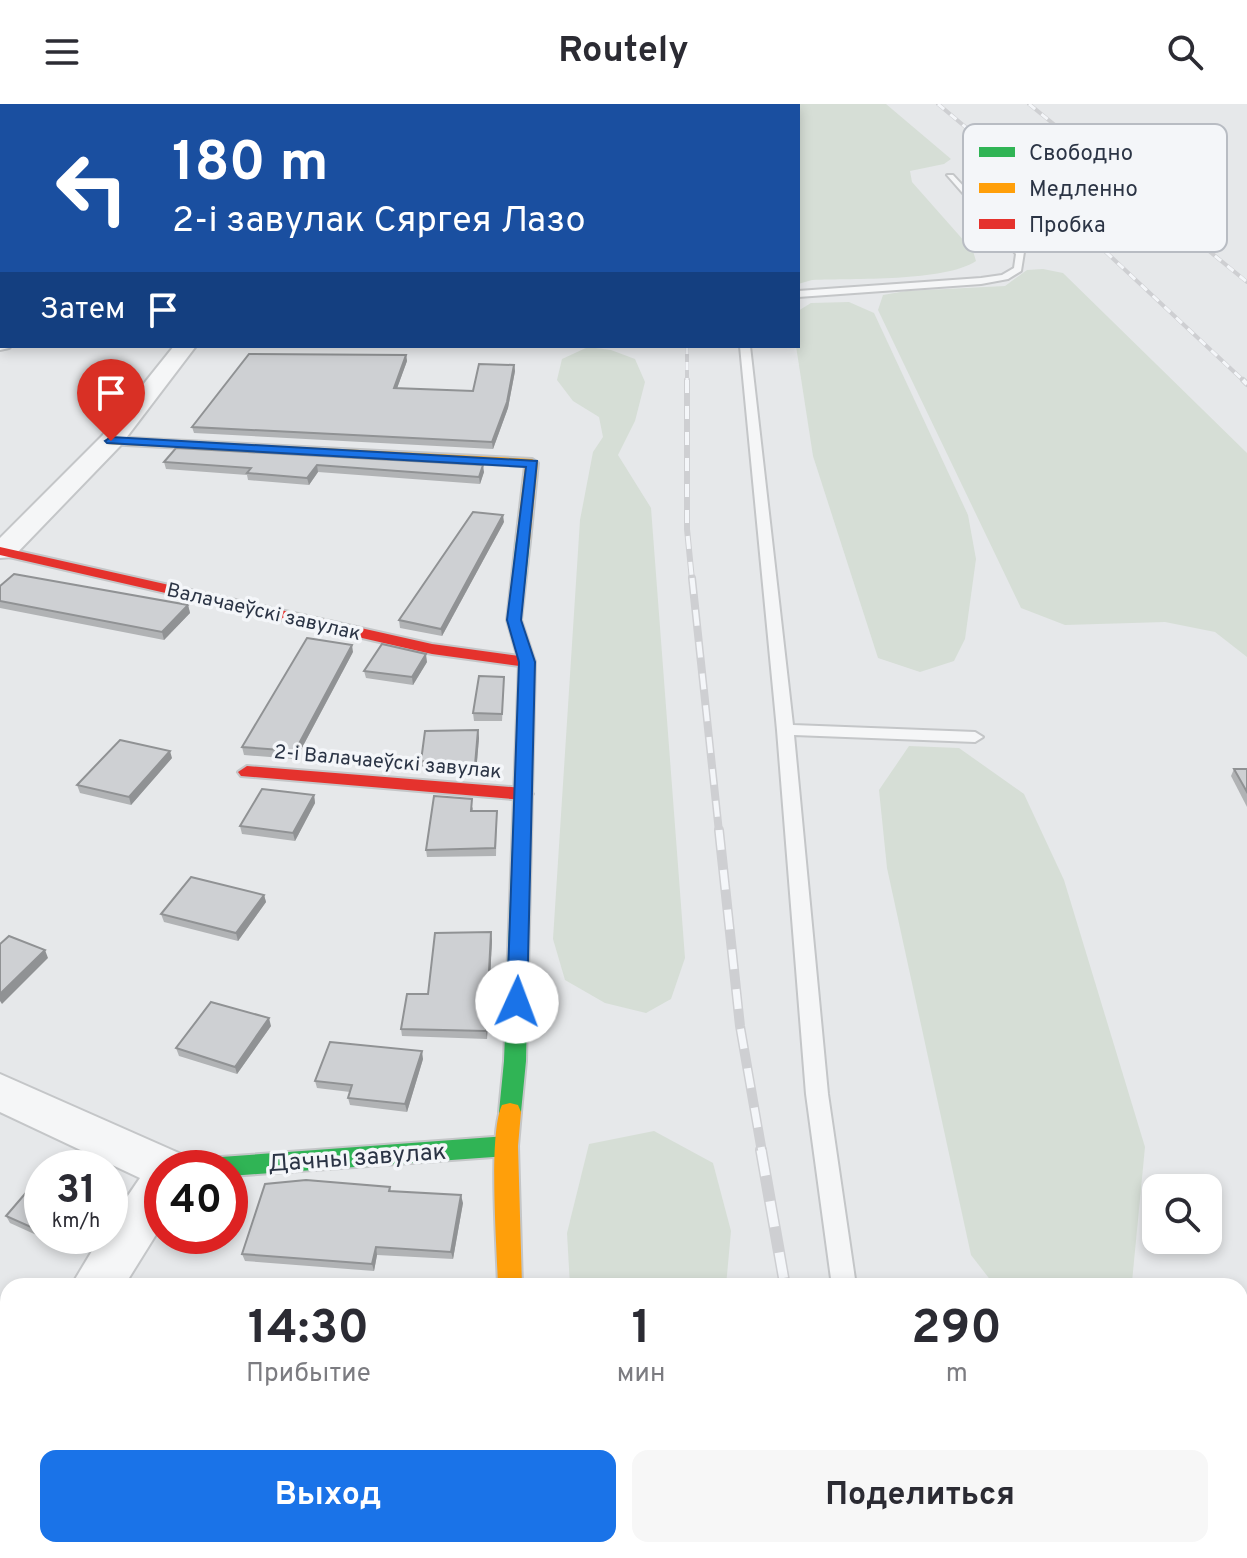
<!DOCTYPE html>
<html lang="ru">
<head>
<meta charset="utf-8">
<style>
  body { margin:0; font-family:Overpass,sans-serif; background:#f7f7f7; color:#2b2b33; height:100vh; display:flex; flex-direction:column; font-size:30px; white-space:nowrap }
  * { box-sizing:border-box; margin:0 }
  p { font-size:26px; color:#7c7c81 }
  .icon { flex:none; width:44px; height:44px; fill:none; stroke:currentColor; stroke-width:2; stroke-linecap:round; stroke-linejoin:round }
  .map { position:relative; flex:1; overflow:hidden }
  .details { position:absolute; left:0px; top:1174px; width:1248px; height:280px; display:flex; flex-direction:column; background:#fff; border-radius:24px 24px 0 0; box-shadow:0 4px 12px #0003 }
  .details>* { flex:none }
  .hud { position:absolute; left:0px; top:0px; width:800px; height:244px; box-shadow:0 4px 12px #0003; background:#1a4fa0; color:#fff; overflow:hidden }
  .tools { position:absolute; left:1142px; top:1070px; display:grid; gap:16px }
  .tools a { display:grid; place-items:center; width:80px; height:80px; border-radius:16px; background:#fff; box-shadow:0 4px 12px #0003; font-size:40px }
  .speed { position:absolute; left:24px; top:1046px; display:flex; gap:16px; font-size:40px; font-weight:700; text-align:center }
  .speed>* { display:grid; place-content:center; width:104px; height:104px; border-radius:50%; background:#fff; box-shadow:0 4px 12px #0003; line-height:1 }
  .speed small { font-size:20px; font-weight:400 }
  .speed .limit { border:12px solid #d22; background:#fff; color:#111 }
  .pin { position:absolute; display:grid; place-items:center; width:68px; height:68px; color:#fff; margin:-82px -34px; border-radius:50% 50% 50% 0; rotate:-45deg; box-shadow:0 0 8px #0007 }
  .pin .icon { rotate:45deg }
  .me { position:absolute; width:88px; margin:-44px; rotate:2deg; stroke-linejoin:round; filter:drop-shadow(0 0 6px #0008) }
  .turn { display:flex; align-items:center; gap:28px; height:168px; padding:0 40px; font-size:36px }
  .turn .icon { width:104px; height:104px; stroke-width:2.5 }
  .turn b { display:block; font-size:56px; line-height:68px }
  .then { display:flex; align-items:center; height:76px; padding:0 40px; background:#0003; gap:16px; font-size:30px }
  .eta { display:flex; justify-content:space-evenly; align-items:center; height:136px; text-align:center }
  .eta b { font-size:48px; font-weight:700; line-height:56px }
  .button { display:flex; gap:16px; margin-top:auto; padding:16px 40px }
  .button a { flex:1; height:92px; border-radius:16px; background:#1a73e8; color:#fff; font-size:32px; font-weight:700; line-height:92px; text-align:center }
  .button a+a { background:#f7f7f7; color:#2b2b33 }
  header { display:flex; justify-content:space-between; align-items:center; height:104px; padding:0 40px; background:#fff; font-size:36px; font-weight:700 }
  .map>svg:first-child { display:block }
  .built { fill:#d4d7dd }
  .green { fill:#d6ded6 }
  .lines { fill:none; stroke-linecap:round; stroke-linejoin:round }
  .lane-casing { stroke:#c4c6c8; stroke-width:4 }
  .street-casing { stroke:#c4c6c8; stroke-width:4 }
  .fast-casing { stroke:#c4c6c8; stroke-width:4 }
  .slow-casing { stroke:#c4c6c8; stroke-width:4 }
  .jam-casing { stroke:#c4c6c8; stroke-width:4 }
  .lane { fill:#f5f6f7; fill-rule:evenodd }
  .street { fill:#f5f6f7; fill-rule:evenodd }
  .fast { fill:#30b455; fill-rule:evenodd }
  .slow { fill:#ff9f0a; fill-rule:evenodd }
  .jam { fill:#e5322d; fill-rule:evenodd }
  .rail-far4-casing { stroke:#cecfd2; stroke-width:4 }
  .rail-far3-casing { stroke:#cecfd2; stroke-width:6 }
  .rail-far2-casing { stroke:#cecfd2; stroke-width:8 }
  .rail-far1-casing { stroke:#cecfd2; stroke-width:10 }
  .rail-casing { stroke:#cecfd2; stroke-width:12 }
  .rail-far4 { stroke:#f4f6f9; stroke-width:3; stroke-dasharray:8; stroke-linecap:butt }
  .rail-far3 { stroke:#f4f6f9; stroke-width:4; stroke-dasharray:13; stroke-linecap:butt }
  .rail-far2 { stroke:#f4f6f9; stroke-width:5; stroke-dasharray:16; stroke-linecap:butt }
  .rail-far1 { stroke:#f4f6f9; stroke-width:7; stroke-dasharray:20; stroke-linecap:butt }
  .rail { stroke:#f4f6f9; stroke-width:9; stroke-dasharray:26; stroke-linecap:butt }
  .wall { fill:#b1b3b5 }
  .shaded-wall { fill:#909294 }
  .building { fill:#ced0d3; stroke:#909294; stroke-width:2 }
  .route { fill:#1a73e8; stroke:#114b97; stroke-width:2 }
  .labels { text-anchor:middle; stroke-width:7; stroke-linejoin:round; paint-order:stroke }
  .street-label { font-size:20px; fill:#2b3445; stroke:#f4f6f9 }
  .near-street-label { font-size:24px; fill:#2b3445; stroke:#f4f6f9 }
  .key { fill:#f4f6f9; stroke:#b8bcc3; stroke-width:2 }
  .key-label { font-size:22px; fill:#2b3445 }
</style>
</head>
<body>
<header><svg class="icon" aria-label="menu" viewBox="0 0 24 24"><path d="M4 6h16M4 12h16M4 18h16"/></svg>Routely<svg class="icon" aria-label="search" viewBox="0 0 24 24"><circle cx="10" cy="10" r="6"/><path d="M15 15l6 6"/></svg></header>
<div class="map">
<svg width="1247" height="1454" viewBox="0 0 1247 1454">
  <rect width="100%" height="100%" fill="#e6e8ea"/>
  <path class="built" d="M1240,1240H1247V1454H915L914,1446H1240Z"/>
  <g class="green">
    <path d="M735,0H886L951,55L944,60L910,67L912,78L973,147L976,157C944,178 853,174 812,176L798,180V2Z"/>
    <path d="M1043,165L1063,169L1247,349V553L1215,528L1165,518L1065,521L1021,504L878,206L883,191L906,187L1005,182L1027,166Z"/>
    <path d="M849,198L874,209L968,411L976,455L965,535L954,557L920,568L878,554L813,352L796,242L798,207L811,199Z"/>
    <path d="M588,243L611,246L635,255L645,278L635,317L618,351L651,404L685,854L671,895L646,909L605,899L565,876L553,835L580,416L593,348L603,333L599,313L573,297L557,276L562,255Z"/>
    <path d="M909,642L959,644L1024,690L1064,776L1145,1043L1132,1178L1127,1182H995L971,1151L887,764L879,686Z"/>
    <path d="M654,1027L713,1059L731,1127L726,1182H570L567,1129L589,1040Z"/>
    <path d="M596,1446H719L720,1454H597Z"/>
  </g>
  <g class="lines">
    <g class="lane-casing">
      <g id="lane">
        <rect x="706" y="0" width="6" height="2"/>
        <path d="M947,71H953L1024,148L1021,167L1008,175L981,180L798,193V187L981,174L1002,171L1014,164L1016,150Z"/>
        <path d="M2,155V162L0,163V156Z"/>
        <path d="M740,242H750L793,621L975,628L983,633L975,638L794,631L828,990L856,1182H832L806,990L777,626Z"/>
        <rect x="1240" y="1330" width="7" height="28"/>
        <path d="M878,1446H908L910,1454H880Z"/>
      </g>
    </g>
    <g class="street-casing">
      <g id="street">
        <path d="M0,234L2,242H11L9,244L0,246Z"/>
        <path d="M174,242H196L120,342L13,453L0,454V434L102,332Z"/>
        <path d="M0,970L181,1050L188,1064H162V1121L124,1182H71L101,1132H110V1118L140,1074L0,1008Z"/>
        <path d="M8,1291V1355L0,1358V1294Z"/>
        <rect x="487" y="1446" width="58" height="8"/>
      </g>
    </g>
    <g class="fast-casing">
      <g id="fast">
        <path d="M523,433L530,437L521,516L535,558L526,957L521,1008L518,1015L510,1017L502,1015L499,1008L504,957L519,558L507,516L516,437Z"/>
        <path d="M507,1032L515,1035L518,1042L515,1049L507,1052L230,1072V1064H195L199,1057L207,1054Z"/>
      </g>
    </g>
    <g class="slow-casing">
      <g id="slow">
        <path d="M0,207H2L0,214Z"/>
        <path d="M111,333L532,355L538,359L530,437L523,441L516,437L525,362L107,340V334Z"/>
        <path d="M510,999L518,1001L521,1008L518,1042L522,1182H498C497,1144 488,1030 502,1001Z"/>
      </g>
    </g>
    <g class="jam-casing">
      <g id="jam">
        <path d="M0,443L432,540L527,553L535,558L527,563L432,550L0,451Z"/>
        <path d="M247,662L524,684L533,690L524,696L241,672L238,668Z"/>
      </g>
    </g>
    <use href="#lane" class="lane"/>
    <use href="#street" class="street"/>
    <use href="#fast" class="fast"/>
    <use href="#slow" class="slow"/>
    <use href="#jam" class="jam"/>
    <g class="rail-far4-casing">
      <g id="rail-far4">
        <path d="M938,0L1031,78L1245,278"/>
        <path d="M1029,0L1247,178"/>
        <path d="M687,242V278"/>
      </g>
    </g>
    <g class="rail-far3-casing">
      <g id="rail-far3">
        <path d="M687,276V425L692,476"/>
        <path d="M1243,276L1247,280"/>
      </g>
    </g>
    <g class="rail-far2-casing">
      <path id="rail-far2" d="M692,474L719,728"/>
    </g>
    <g class="rail-far1-casing">
      <path id="rail-far1" d="M719,726L740,922L762,1048"/>
    </g>
    <g class="rail-casing">
      <g id="rail">
        <path d="M761,1046L785,1182"/>
        <path d="M830,1446L832,1454"/>
      </g>
    </g>
    <use href="#rail-far4" class="rail-far4"/>
    <use href="#rail-far3" class="rail-far3"/>
    <use href="#rail-far2" class="rail-far2"/>
    <use href="#rail-far1" class="rail-far1"/>
    <use href="#rail" class="rail"/>
  </g>
  <g class="wall">
    <path d="M406,251L407,257L397,284L473,287L514,261L515,267L508,304L493,345L194,329L192,323Z"/>
    <path d="M176,344L484,368L480,380L318,368L309,381L248,376L247,371L166,365L164,358Z"/>
    <path d="M504,418L442,532L400,524L399,516Z"/>
    <path d="M0,482L188,501L190,509L164,536L0,504Z"/>
    <path d="M353,548L296,655L244,651L242,643Z"/>
    <path d="M427,558L413,581L366,574L364,567Z"/>
    <path d="M504,580L502,617H474L473,609Z"/>
    <path d="M478,626L479,634L476,669L422,665L421,657Z"/>
    <path d="M172,654L131,701L80,689L77,681Z"/>
    <path d="M1234,665H1247V703L1231,672Z"/>
    <path d="M314,691L315,699L295,737L242,730L240,722Z"/>
    <path d="M473,703V707H497L496,752L427,753L426,746Z"/>
    <path d="M264,791L266,798L238,837L164,818L161,810Z"/>
    <path d="M492,836L487,935L402,932L401,925Z"/>
    <path d="M271,922L237,970L179,952L176,944Z"/>
    <path d="M423,955L407,1008L350,1001L348,994L350,988L317,984L315,977Z"/>
    <path d="M42,1070V1132H60L54,1139L10,1119L6,1112Z"/>
    <path d="M390,1083L391,1088L463,1099L453,1155L377,1151L374,1167L245,1157L242,1150Z"/>
    <rect x="1240" y="1245" width="7" height="59"/>
    <path d="M1240,1383L1247,1384V1446H1238H1240Z"/>
  </g>
  <g class="shaded-wall">
    <path d="M406,251L407,257L395,290L394,284Z"/>
    <path d="M514,261L515,267L508,304L493,345L492,338Z"/>
    <path d="M317,361L318,368L309,381L307,374Z"/>
    <path d="M483,361L484,368L480,380L479,373Z"/>
    <path d="M503,411L504,418L442,532L441,525Z"/>
    <path d="M188,501L190,509L164,536L162,528Z"/>
    <path d="M352,541L353,548L296,655L295,647Z"/>
    <path d="M426,550L427,558L413,581L412,573Z"/>
    <path d="M478,626L479,634L476,669L475,661Z"/>
    <path d="M170,647L172,654L131,701L129,693Z"/>
    <path d="M314,691L315,699L295,737L293,729Z"/>
    <path d="M264,791L266,798L238,837L236,829Z"/>
    <path d="M491,828L492,836L487,935L486,927Z"/>
    <path d="M45,846L48,854L2,900L0,897V890Z"/>
    <path d="M269,914L271,922L237,970L235,963Z"/>
    <path d="M422,947L423,955L407,1008L405,1000Z"/>
    <path d="M461,1091L463,1099L453,1155L451,1148Z"/>
    <path d="M50,1132H60L54,1139Z"/>
    <path d="M376,1143L377,1151L374,1167L372,1160Z"/>
    <path d="M8,1247V1261L0,1272V1258Z"/>
  </g>
  <g class="building">
    <path d="M0,0H148L145,2H2V129L0,131Z"/>
    <path d="M323,0H516L515,2H321Z"/>
    <path d="M249,250L406,251L394,284L473,287L479,260L514,261L507,298L492,338L192,323Z"/>
    <path d="M176,344L483,361L479,373L317,361L307,374L247,369L251,364L164,358Z"/>
    <path d="M473,408L503,411L441,525L399,516Z"/>
    <path d="M14,470L188,501L162,528L0,497V482Z"/>
    <path d="M307,534L352,541L295,647L242,643Z"/>
    <path d="M382,540L426,550L412,573L364,567Z"/>
    <path d="M479,572L504,573L502,610L473,609Z"/>
    <path d="M478,626L475,661L421,657L425,627Z"/>
    <path d="M120,636L170,647L129,693L77,681Z"/>
    <path d="M1234,665H1247V688Z"/>
    <path d="M262,685L314,691L293,729L240,722Z"/>
    <path d="M434,692L472,695L471,707H497L495,744L426,746Z"/>
    <path d="M191,773L264,791L236,829L161,810Z"/>
    <path d="M491,828L486,927L401,925L407,890H428L435,829Z"/>
    <path d="M9,832L45,846L0,890V840Z"/>
    <path d="M211,898L269,914L235,963L176,944Z"/>
    <path d="M330,938L422,947L405,1000L348,994L352,981L315,977Z"/>
    <path d="M54,1056L72,1064H47Z"/>
    <path d="M42,1070V1128L6,1112Z"/>
    <path d="M306,1076L390,1083L389,1087L461,1091L451,1148L376,1143L372,1160L242,1150L265,1080Z"/>
    <path d="M0,1199L8,1203V1247L0,1258Z"/>
    <rect x="1240" y="1245" width="7" height="52"/>
    <path d="M1240,1383L1247,1384V1440H1240Z"/>
    <path d="M133,1446H211L226,1454H128Z"/>
  </g>
  <path class="route" d="M111,333L537,357L521,516L535,558L527,898L524,904H510L507,898L519,558L507,516L526,363L107,339L105,337Z"/>
  <g class="labels">
    <g class="street-label">
      <text transform="translate(264 507) rotate(13)" y="7">Валачаеўскі завулак</text>
      <text transform="translate(388 657) rotate(5)" y="7">2-і Валачаеўскі завулак</text>
    </g>
    <g class="near-street-label">
      <text transform="translate(357 1053) rotate(-4)" y="8">Дачны завулак</text>
    </g>
  </g>
  <rect x="963" y="20" width="264" height="128" rx="12" class="key"/>
  <rect x="979" y="43" width="36" height="10" fill="#30b455"/>
  <rect x="979" y="79" width="36" height="10" fill="#ff9f0a"/>
  <rect x="979" y="115" width="36" height="10" fill="#e5322d"/>
  <g class="key-label">
    <text x="1029" y="56">Свободно</text>
    <text x="1029" y="92">Медленно</text>
    <text x="1029" y="128">Пробка</text>
  </g>
</svg>
<div class="tools">
<a><svg class="icon" aria-label="search" viewBox="0 0 24 24"><circle cx="10" cy="10" r="6"/><path d="M15 15l6 6"/></svg></a>
</div>
<div class="speed"><div>31<small>km/h</small></div><div class="limit">40</div></div>
<div class="pin" style="left:111px;top:337px;background:#d93025"><svg class="icon" aria-label="arrive" viewBox="0 0 24 24"><path d="M6 21V4h12l-3 4 3 4H6"/></svg></div>
<svg class="me" style="left:517px;top:898px" viewBox="-20 -20 40 40"><circle r="19" fill="#fff"/><path d="M0-13L10 11 0 6-10 11z" fill="#1a73e8"/></svg>
<div class="hud">
<div class="turn"><svg class="icon" aria-label="left" viewBox="0 0 24 24"><path d="M17 20v-9H6M10 6l-5 5 5 5"/></svg><div><b>180 m</b>2-і завулак Сяргея Лазо</div></div>
<div class="then">Затем<svg class="icon" aria-label="arrive" viewBox="0 0 24 24"><path d="M6 21V4h12l-3 4 3 4H6"/></svg></div>
</div>
<section class="details">
<div class="eta">
<div><b>14:30</b><p>Прибытие</p></div>
<div><b>1</b><p>мин</p></div>
<div><b>290</b><p>m</p></div>
</div>
<div class="button"><a>Выход</a><a>Поделиться</a></div>
</section>
</div>
</body>
</html>
